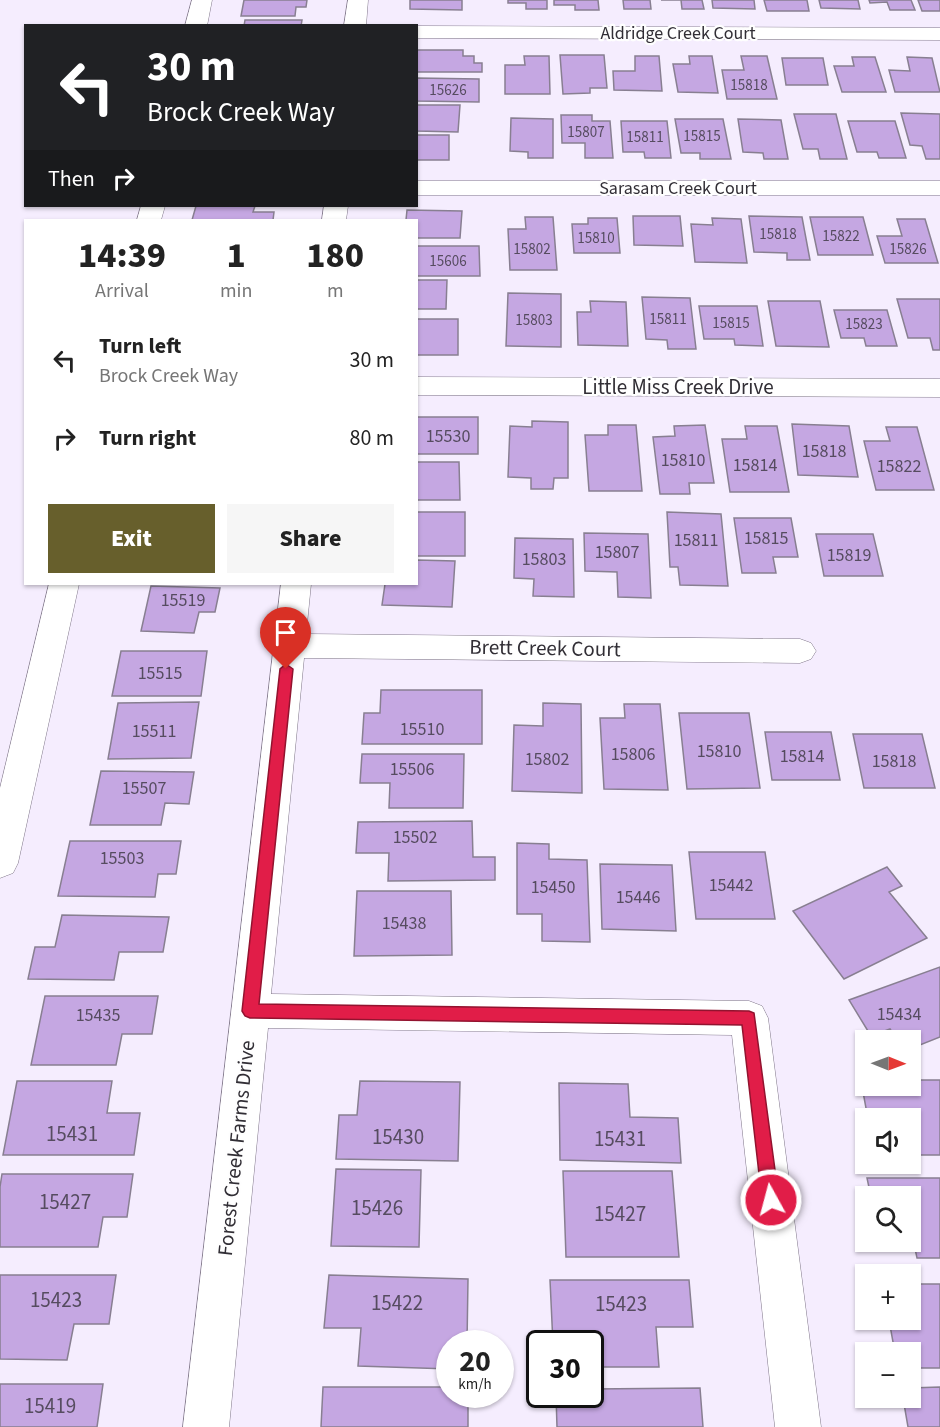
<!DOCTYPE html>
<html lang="en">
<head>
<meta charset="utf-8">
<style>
  body { margin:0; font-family:"Source Sans 3",sans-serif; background:#f6f6f6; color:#222; height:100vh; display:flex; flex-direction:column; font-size:22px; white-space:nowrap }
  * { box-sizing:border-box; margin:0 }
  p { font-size:20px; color:#767676 }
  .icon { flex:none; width:33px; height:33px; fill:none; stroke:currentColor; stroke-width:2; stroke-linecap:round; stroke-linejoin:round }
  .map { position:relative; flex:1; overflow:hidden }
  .details { position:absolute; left:24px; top:219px; width:394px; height:366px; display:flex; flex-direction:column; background:#fff; border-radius:0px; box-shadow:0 2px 4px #0004 }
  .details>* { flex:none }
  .guide { position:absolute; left:24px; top:24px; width:394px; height:183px; border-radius:0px; box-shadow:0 2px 4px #0004; background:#202124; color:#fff; overflow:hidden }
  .needle { width:39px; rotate:91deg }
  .controls { position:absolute; left:855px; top:1030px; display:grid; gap:12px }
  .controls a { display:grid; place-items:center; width:66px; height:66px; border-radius:0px; background:#fff; box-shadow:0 2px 4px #0004; font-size:30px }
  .speed { position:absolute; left:436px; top:1330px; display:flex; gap:12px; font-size:30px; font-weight:700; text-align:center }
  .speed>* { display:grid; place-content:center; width:78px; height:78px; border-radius:50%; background:#fff; box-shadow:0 2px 4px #0004; line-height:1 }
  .speed small { font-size:15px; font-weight:400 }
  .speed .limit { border:3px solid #111; border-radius:9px; background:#fff; color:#111 }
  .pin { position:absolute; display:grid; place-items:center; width:51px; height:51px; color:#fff; margin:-62px -26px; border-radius:50% 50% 50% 0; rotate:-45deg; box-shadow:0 0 6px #0007 }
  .pin .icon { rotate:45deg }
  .me { position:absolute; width:66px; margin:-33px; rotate:353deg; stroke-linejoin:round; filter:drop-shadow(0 0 4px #0008) }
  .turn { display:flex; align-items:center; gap:21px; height:126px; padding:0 24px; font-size:27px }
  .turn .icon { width:78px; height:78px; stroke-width:2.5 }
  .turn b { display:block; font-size:42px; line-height:51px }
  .then { display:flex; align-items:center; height:57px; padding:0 24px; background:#0003; gap:12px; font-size:22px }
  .eta { display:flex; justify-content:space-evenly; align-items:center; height:102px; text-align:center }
  .eta b { font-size:36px; font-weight:800; line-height:42px }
  .cta { display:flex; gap:12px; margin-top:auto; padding:12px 24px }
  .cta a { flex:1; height:69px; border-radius:0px; background:#675f2c; color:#fff; font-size:24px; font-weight:800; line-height:69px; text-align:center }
  .cta a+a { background:#f6f6f6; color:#222 }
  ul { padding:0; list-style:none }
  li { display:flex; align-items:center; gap:18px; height:78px; padding:0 24px }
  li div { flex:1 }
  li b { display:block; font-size:22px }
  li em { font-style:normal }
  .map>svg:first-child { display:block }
  .building { fill:#c5a7e2; stroke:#887f91; stroke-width:1.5 }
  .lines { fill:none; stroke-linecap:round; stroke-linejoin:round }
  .minor-casing { stroke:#7f7688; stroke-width:1 }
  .minor { fill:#fff; fill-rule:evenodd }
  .route { fill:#e11d48; stroke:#92132f; stroke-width:1.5 }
  .labels { text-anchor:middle; stroke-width:4.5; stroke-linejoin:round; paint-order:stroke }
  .far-number-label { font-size:15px; fill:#564c60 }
  .far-street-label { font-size:18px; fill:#312e35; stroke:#fefefe }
  .number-label { font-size:18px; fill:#564c60 }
  .street-label { font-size:21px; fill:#312e35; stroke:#fefefe }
  .near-number-label { font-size:21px; fill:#564c60 }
</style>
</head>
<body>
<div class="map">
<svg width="940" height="1427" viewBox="0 0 940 1427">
  <rect width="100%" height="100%" fill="#f5edfe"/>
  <g class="building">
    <path d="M244,0H307L306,7H296L295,16H241Z"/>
    <path d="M410,0H462V10L410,9Z"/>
    <path d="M508,0H547V9H526V3H508Z"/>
    <path d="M554,0H598L599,10H575V5H554Z"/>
    <path d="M623,0H650L651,9H624Z"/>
    <path d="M661,0H702L704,9H682L681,0Z"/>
    <path d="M712,0H754L755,9L713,8Z"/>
    <path d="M764,0H807L809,11H767Z"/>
    <path d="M819,0H858L860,9L821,8Z"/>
    <path d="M869,0H911L915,10H890L887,2L870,3Z"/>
    <path d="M918,0H940V11H922Z"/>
    <path d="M245,20H302L301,26H244Z"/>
    <path d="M417,50H463V56H474V63H482V72H417Z"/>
    <path d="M560,55H604L607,88H590V93L563,94Z"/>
    <path d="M524,56H549L550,94H505V65H525Z"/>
    <path d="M635,56H659L662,91L614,90L613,71H635Z"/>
    <path d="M689,56H712L718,93L678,92L673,64H690Z"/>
    <path d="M741,56H767L777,99H727L722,70H744Z"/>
    <path d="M852,57H875L886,92H842L834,66H854Z"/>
    <path d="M907,57L932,58L940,92H895L889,70L910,71Z"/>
    <path d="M782,58H823L828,85H786Z"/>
    <path d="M417,78L479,79V102L417,101Z"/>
    <path d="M417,105H460L458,132L417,131Z"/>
    <path d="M901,113L940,114V159H926L922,146L910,145Z"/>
    <path d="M794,114H836L847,159H820L818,149H803Z"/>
    <path d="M561,115H592V121H610L613,158H585V143H562Z"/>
    <path d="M511,118L553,119V158H528V152L510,151Z"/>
    <path d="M675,119H723L731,159H700V153H681Z"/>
    <path d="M738,119L781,120L788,159H764L763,153L743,152Z"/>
    <path d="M621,121H667L671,158H645L644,152H623Z"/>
    <path d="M848,121H895L906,158H879L877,152H857Z"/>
    <rect x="417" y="135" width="32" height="25"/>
    <path d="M196,206H255L253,212H274L273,220H192Z"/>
    <path d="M407,210L462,211L460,238H417V220H406Z"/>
    <path d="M633,216H680L683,246L634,245Z"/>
    <path d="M749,216L802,217L810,260H787V253L754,252Z"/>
    <path d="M525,217H553L557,270H510L508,229H526Z"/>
    <path d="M810,217H863L873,255H818Z"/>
    <path d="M588,218H617L620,253H574L572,224H588Z"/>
    <path d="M712,218L741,219L747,263L695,262L691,224L713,225Z"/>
    <path d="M897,219H925L938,263H885L877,236H902Z"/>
    <path d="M417,246H479L480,276H417Z"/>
    <path d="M417,280H447L446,309H417Z"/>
    <path d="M508,293L561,294V347L506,346Z"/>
    <path d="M642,297L690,298L696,349H668L667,340L646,339Z"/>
    <path d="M897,299H940V350H933L930,338H908Z"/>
    <path d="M590,301L626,302L628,346L578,345L577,312H591Z"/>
    <path d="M768,301H820L829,347L776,346Z"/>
    <path d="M699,306H757L763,346L735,345L734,339H704Z"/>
    <path d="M834,310H887L897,346H866L864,338H841Z"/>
    <rect x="417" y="319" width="41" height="36"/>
    <rect x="417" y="417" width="61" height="37"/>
    <path d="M532,421L568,422V478H554L553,489H531V478L508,477L510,426L532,427Z"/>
    <path d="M792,424L849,426L858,477L798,475Z"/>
    <path d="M608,425H636L642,491H589L585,435H608Z"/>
    <path d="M705,425L714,483H689L690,494H660L653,437L675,436L674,426Z"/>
    <path d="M745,426H777L789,492H730L722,439H747Z"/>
    <path d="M886,427H917L934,490H876L864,441H890Z"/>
    <path d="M417,462H459L460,500H417Z"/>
    <rect x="417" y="512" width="48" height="44"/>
    <path d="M667,512L721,514L728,586L680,585L678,567H670Z"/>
    <path d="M734,518H791L798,557H773L776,573H742Z"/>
    <path d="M584,533L648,534L651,598L618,597L617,572L585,571Z"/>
    <path d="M816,534H873L883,576H824Z"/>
    <path d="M515,538L573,539L574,597L533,596L534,579L514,578Z"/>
    <path d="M417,560L455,561L452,607L382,605L385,584H374H417Z"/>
    <path d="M151,586L220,588L215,612H199L194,633L141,631Z"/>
    <path d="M121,651H207L201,696H112Z"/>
    <path d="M381,690H482V744H362L364,713H380Z"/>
    <path d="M199,702L191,758L108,759L118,703Z"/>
    <path d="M543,703L581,704L582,793L512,791L514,725L543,726Z"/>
    <path d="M624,704H660L668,790L604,789L600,718H625Z"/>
    <path d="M679,713H749L760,788L687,789Z"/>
    <path d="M765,732H831L840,780H772Z"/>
    <path d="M853,734H922L935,788H864Z"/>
    <path d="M362,754H464L463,808H389L390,783H360Z"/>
    <path d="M101,771L194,772L189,804L165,803L161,825H90Z"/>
    <path d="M472,821L473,857H495V880L388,881L389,853H356L358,822Z"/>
    <path d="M70,841H181L176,874H158L155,897L58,896Z"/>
    <path d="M517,843L549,844V859L587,860L590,942L542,941V914H517Z"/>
    <path d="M689,852H765L775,919H696Z"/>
    <path d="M600,864L672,865L676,931L602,929Z"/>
    <path d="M887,867L902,886L889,892L927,938L844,979L793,911Z"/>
    <path d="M357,891H451L452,955L354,956Z"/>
    <path d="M62,915L169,917L163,952H119L114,980L28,979L35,947H55Z"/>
    <path d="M940,967V1037L910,1049V1041H898L890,1029L871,1036L849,1000Z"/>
    <path d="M45,996H158L152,1034H122L116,1065H31Z"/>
    <path d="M910,1080H940V1155H910V1119H868L861,1081H866V1086H910Z"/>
    <path d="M17,1081H112L107,1113H140L134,1155H3Z"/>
    <path d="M360,1081L460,1082L458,1161L336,1159L339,1115H357Z"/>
    <path d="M559,1083L628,1084L630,1117L678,1118L681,1163L560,1160Z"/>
    <path d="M336,1169L421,1170L419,1247L331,1246Z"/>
    <path d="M563,1171H672L679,1257H566Z"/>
    <path d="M2,1174H133L127,1217H103L98,1247H0V1187Z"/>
    <path d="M867,1178H940V1258H917L910,1225V1197H871Z"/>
    <path d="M0,1275H116L109,1324H74L67,1360L0,1359Z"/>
    <path d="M329,1275L468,1279L467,1344H450V1369L358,1366L361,1328H324Z"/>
    <path d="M550,1280H689L693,1327H656L659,1367H591V1344H553Z"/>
    <path d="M910,1284H940V1368H910V1353H895L889,1320H910Z"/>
    <path d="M0,1384H103L97,1427H0Z"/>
    <path d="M323,1387H450V1395H468V1427H321Z"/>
    <path d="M940,1387V1427H908L903,1398H910V1388Z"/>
    <path d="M700,1388L703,1427H557L556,1395H591V1389Z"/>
  </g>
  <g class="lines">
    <g class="minor-casing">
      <g id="minor">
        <path d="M192,0H212L207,26H185Z"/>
        <path d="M348,0H368L366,26H344Z"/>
        <path d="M417,26L940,28V40L417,38Z"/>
        <rect x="417" y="181" width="523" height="14"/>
        <path d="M141,206H165L161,220H137Z"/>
        <path d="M324,206H348L346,220H322Z"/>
        <path d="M417,377L940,379V397L417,395Z"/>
        <path d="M49,584H79L18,863L13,873L0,878V788Z"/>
        <path d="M281,584H311L306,634L800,639L811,643L816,651L811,659L800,663L304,658L271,994L749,1001L762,1006L768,1018L821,1427H775L732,1035L268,1028L229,1427H183Z"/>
      </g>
    </g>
    <use href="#minor" class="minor"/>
  </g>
  <path class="route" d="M286,664L293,669L259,1004L749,1011L754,1013L779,1200L777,1205L771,1208L765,1205L762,1200L742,1025L250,1018L245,1016L242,1011L280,669Z"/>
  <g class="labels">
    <g class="far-number-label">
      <text x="749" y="90">15818</text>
      <text x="448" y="95">15626</text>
      <text x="586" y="137">15807</text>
      <text x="702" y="141">15815</text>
      <text x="645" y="142">15811</text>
      <text x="778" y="239">15818</text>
      <text x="841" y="241">15822</text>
      <text x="596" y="243">15810</text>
      <text x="532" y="254">15802</text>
      <text x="908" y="254">15826</text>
      <text x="448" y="266">15606</text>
      <text x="668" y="324">15811</text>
      <text x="534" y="325">15803</text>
      <text x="731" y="328">15815</text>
      <text x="864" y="329">15823</text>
    </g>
    <g class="far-street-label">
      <text x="678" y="39">Aldridge Creek Court</text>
      <text x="678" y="194">Sarasam Creek Court</text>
    </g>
    <g class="number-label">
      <text x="448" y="442">15530</text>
      <text x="824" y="457">15818</text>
      <text x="683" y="466">15810</text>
      <text x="755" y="471">15814</text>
      <text x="899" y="472">15822</text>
      <text x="766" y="544">15815</text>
      <text x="696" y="546">15811</text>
      <text x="617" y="558">15807</text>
      <text x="849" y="561">15819</text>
      <text x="544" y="565">15803</text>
      <text x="183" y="606">15519</text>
      <text x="160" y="679">15515</text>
      <text x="422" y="735">15510</text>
      <text x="154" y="737">15511</text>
      <text x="719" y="757">15810</text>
      <text x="633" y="760">15806</text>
      <text x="802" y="762">15814</text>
      <text x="547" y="765">15802</text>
      <text x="894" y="767">15818</text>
      <text x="412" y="775">15506</text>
      <text x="144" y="794">15507</text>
      <text x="415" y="843">15502</text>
      <text x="122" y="864">15503</text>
      <text x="731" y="891">15442</text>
      <text x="553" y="893">15450</text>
      <text x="638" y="903">15446</text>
      <text x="404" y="929">15438</text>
      <text x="899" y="1020">15434</text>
      <text x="98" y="1021">15435</text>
    </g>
    <g class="street-label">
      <text x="678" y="394">Little Miss Creek Drive</text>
      <text transform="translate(545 648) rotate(1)" y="7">Brett Creek Court</text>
      <text transform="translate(236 1148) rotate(-84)" y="7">Forest Creek Farms Drive</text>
    </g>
    <g class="near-number-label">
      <text x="72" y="1141">15431</text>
      <text x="398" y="1144">15430</text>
      <text x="620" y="1146">15431</text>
      <text x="65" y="1209">15427</text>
      <text x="377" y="1215">15426</text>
      <text x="620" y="1221">15427</text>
      <text x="56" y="1307">15423</text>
      <text x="397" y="1310">15422</text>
      <text x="621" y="1311">15423</text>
      <text x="50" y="1413">15419</text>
    </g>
  </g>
</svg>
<div class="controls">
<a><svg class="needle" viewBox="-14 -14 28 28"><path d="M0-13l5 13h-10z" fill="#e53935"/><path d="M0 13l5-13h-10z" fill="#767676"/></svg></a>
<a><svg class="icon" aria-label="sound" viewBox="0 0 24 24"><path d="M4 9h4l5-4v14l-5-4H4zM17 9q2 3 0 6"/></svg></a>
<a><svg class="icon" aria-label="search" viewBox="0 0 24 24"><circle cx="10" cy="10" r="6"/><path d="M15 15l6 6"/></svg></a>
<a>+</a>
<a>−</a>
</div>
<div class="speed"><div>20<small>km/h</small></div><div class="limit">30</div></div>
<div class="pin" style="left:286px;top:669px;background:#d93025"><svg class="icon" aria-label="arrive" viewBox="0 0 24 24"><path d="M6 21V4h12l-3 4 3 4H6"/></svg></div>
<svg class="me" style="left:771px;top:1200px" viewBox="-20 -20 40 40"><circle r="17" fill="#e11d48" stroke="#fff" stroke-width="3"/><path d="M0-11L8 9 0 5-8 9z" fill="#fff"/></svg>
<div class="guide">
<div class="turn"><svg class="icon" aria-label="left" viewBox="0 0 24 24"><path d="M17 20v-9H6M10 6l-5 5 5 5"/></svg><div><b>30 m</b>Brock Creek Way</div></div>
<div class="then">Then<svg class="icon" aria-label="right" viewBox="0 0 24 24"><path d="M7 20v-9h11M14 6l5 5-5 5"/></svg></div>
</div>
<section class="details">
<div class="eta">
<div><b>14:39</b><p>Arrival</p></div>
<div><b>1</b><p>min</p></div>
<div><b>180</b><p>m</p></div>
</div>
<ul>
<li><svg class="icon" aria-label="left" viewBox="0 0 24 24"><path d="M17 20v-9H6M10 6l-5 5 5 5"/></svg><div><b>Turn left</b><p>Brock Creek Way</p></div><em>30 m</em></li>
<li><svg class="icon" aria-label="right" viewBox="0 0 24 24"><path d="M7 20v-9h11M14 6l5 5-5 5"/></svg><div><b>Turn right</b></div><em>80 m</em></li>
</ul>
<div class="cta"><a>Exit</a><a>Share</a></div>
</section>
</div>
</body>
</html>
